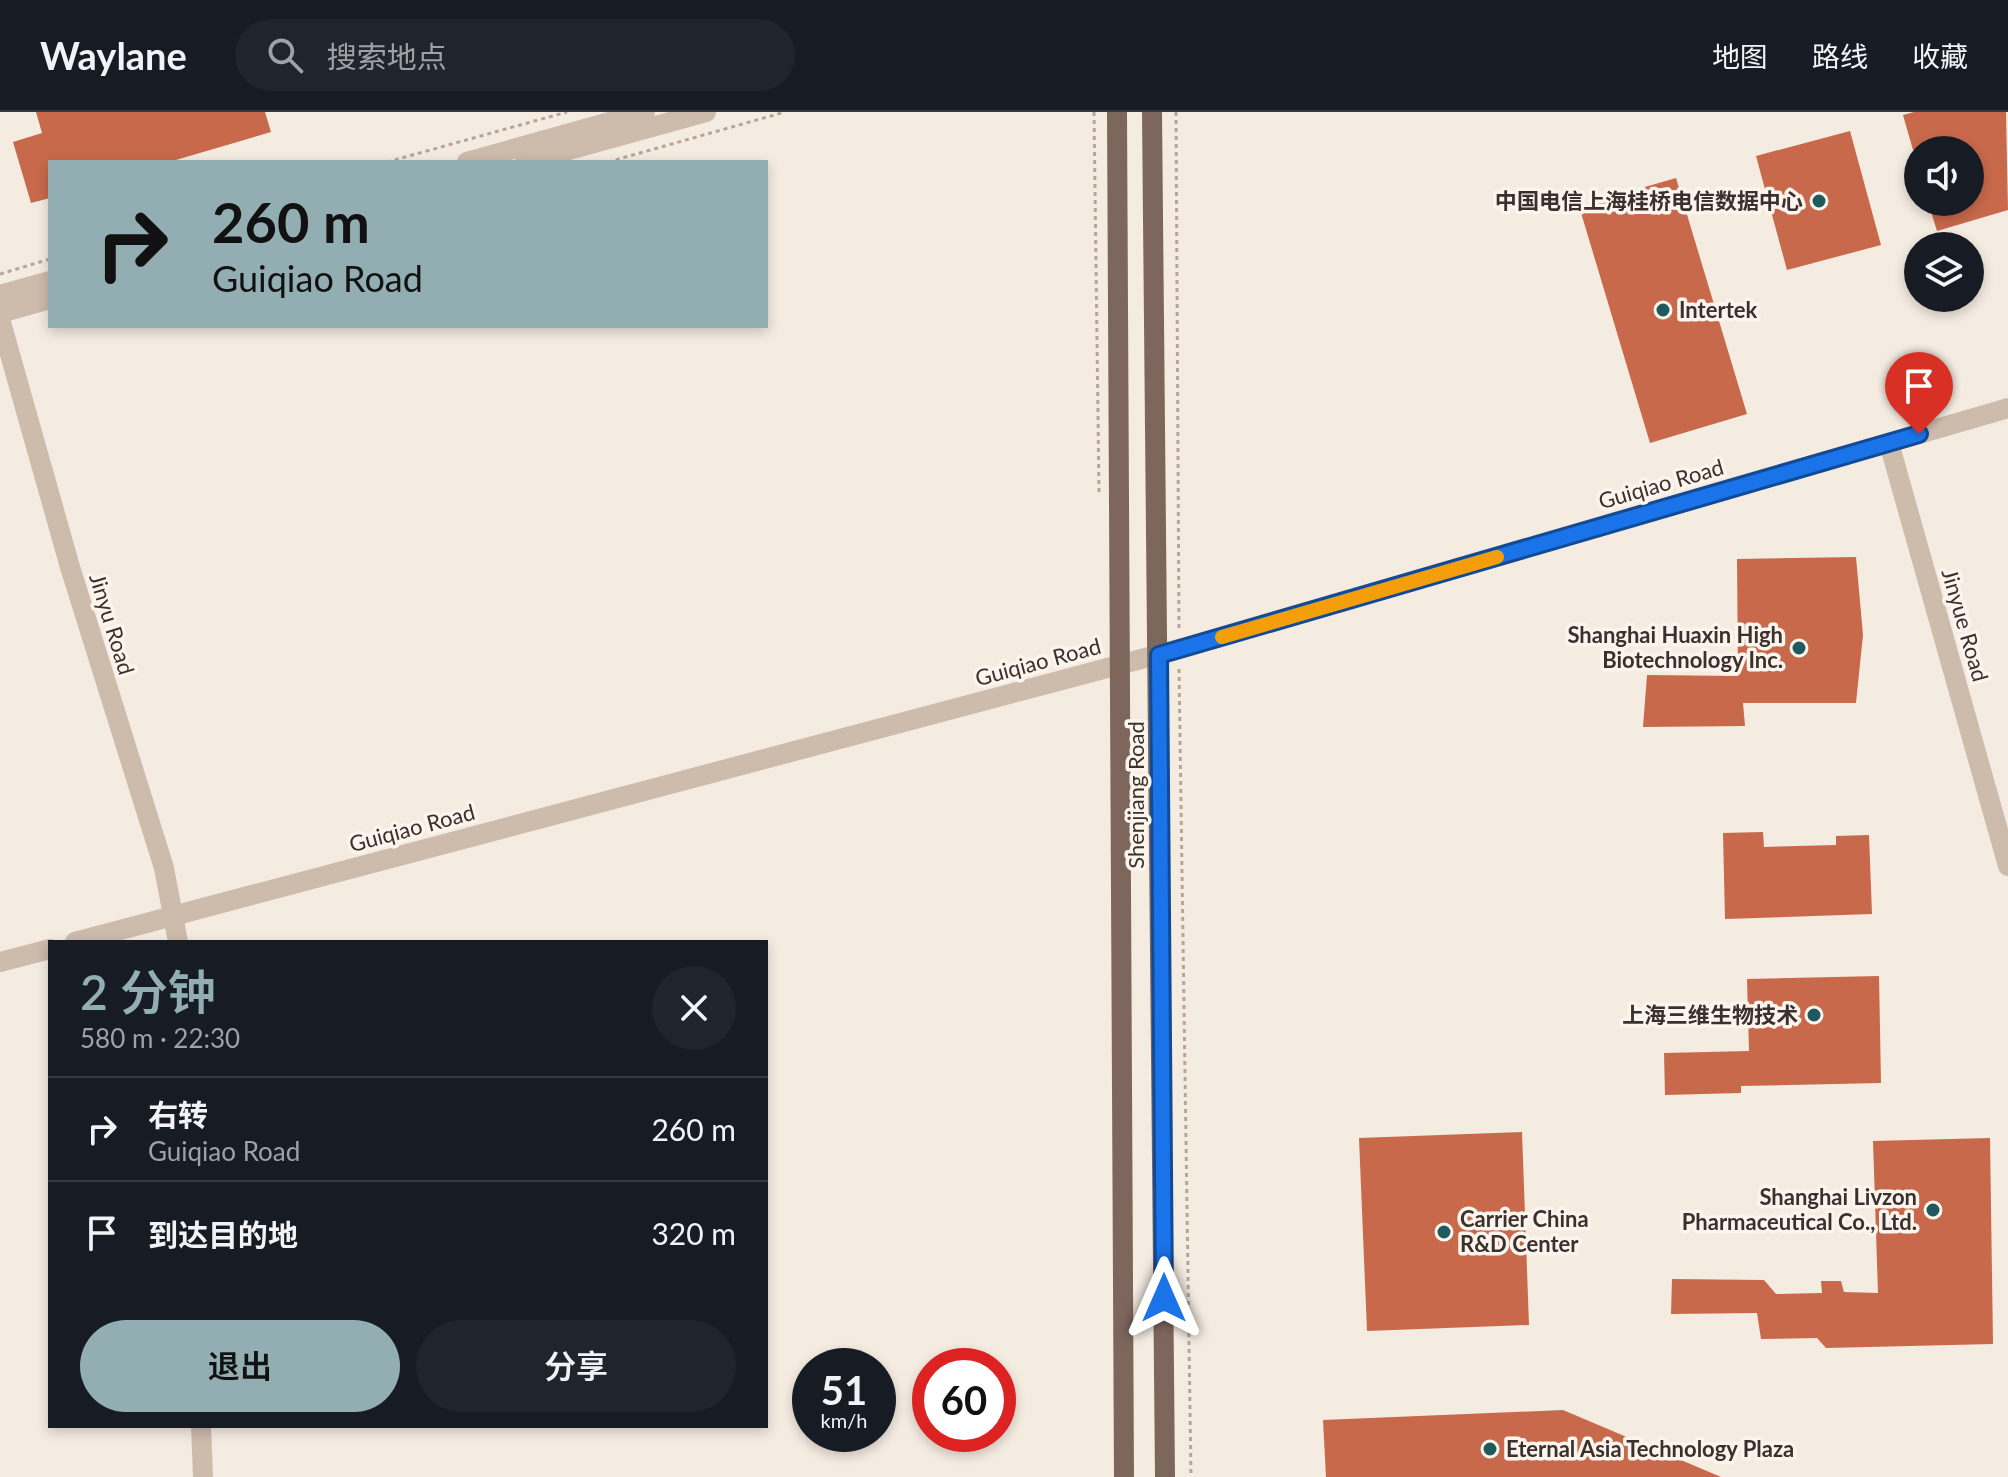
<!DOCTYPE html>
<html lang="zh">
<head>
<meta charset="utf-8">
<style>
  body { margin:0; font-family:Lato,"Noto Sans SC",sans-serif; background:#20242c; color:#f1f3f6; height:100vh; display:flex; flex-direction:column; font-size:30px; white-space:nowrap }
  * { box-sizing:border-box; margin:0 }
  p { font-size:26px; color:#9ea1a6 }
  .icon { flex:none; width:44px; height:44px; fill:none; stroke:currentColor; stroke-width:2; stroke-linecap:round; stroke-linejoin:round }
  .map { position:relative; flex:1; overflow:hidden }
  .side { position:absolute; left:48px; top:828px; width:720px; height:488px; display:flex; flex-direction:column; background:#171b24; border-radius:0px; box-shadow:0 4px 12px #0003 }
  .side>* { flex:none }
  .hud { position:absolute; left:48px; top:48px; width:720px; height:168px; border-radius:0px; box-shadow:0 4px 12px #0003; background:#92aeb2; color:#111; overflow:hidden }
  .controls { position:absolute; left:1904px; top:24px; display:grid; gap:16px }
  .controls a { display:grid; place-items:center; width:80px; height:80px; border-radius:50%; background:#171b24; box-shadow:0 4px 12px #0003; font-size:40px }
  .speed { position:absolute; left:792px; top:1236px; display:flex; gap:16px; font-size:40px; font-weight:700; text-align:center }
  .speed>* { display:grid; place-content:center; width:104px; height:104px; border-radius:50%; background:#171b24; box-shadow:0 4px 12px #0003; line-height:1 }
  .speed small { font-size:20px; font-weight:400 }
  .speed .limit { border:12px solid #d22; background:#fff; color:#111 }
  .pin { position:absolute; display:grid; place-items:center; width:68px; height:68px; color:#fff; margin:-82px -34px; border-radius:50% 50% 50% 0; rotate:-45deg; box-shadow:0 0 8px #0007 }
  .pin .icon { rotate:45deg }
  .me { position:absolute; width:88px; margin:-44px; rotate:0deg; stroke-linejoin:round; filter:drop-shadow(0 0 6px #0008) }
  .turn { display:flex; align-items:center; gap:28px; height:168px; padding:0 32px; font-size:36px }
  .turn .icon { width:104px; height:104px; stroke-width:2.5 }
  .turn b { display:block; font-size:56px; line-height:68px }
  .round { display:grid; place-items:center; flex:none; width:84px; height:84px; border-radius:42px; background:#20242c }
  .overview { display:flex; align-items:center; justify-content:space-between; height:136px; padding:0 32px }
  h1 { font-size:48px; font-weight:600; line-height:60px; color:#92aeb2 }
  .action { display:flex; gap:16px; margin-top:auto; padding:16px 32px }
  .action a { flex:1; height:92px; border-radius:48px; background:#92aeb2; color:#111; font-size:32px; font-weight:600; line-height:92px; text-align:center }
  .action a+a { background:#20242c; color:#f1f3f6 }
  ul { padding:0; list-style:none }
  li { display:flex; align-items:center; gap:24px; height:104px; padding:0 32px; border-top:2px solid #363941 }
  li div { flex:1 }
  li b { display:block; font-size:30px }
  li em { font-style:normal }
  header { display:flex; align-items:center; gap:48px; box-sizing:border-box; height:112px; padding:0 40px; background:#171b24; border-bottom:2px solid #363941 }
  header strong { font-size:38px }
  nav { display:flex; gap:44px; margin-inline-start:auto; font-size:28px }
  .search { width:560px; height:72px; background:#20242c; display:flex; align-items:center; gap:20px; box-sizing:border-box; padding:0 28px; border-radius:44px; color:#9ea1a6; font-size:30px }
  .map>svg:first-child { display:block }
  .building { fill:#c8694b }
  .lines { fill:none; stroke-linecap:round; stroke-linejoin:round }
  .path { stroke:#b9a596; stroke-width:3; stroke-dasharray:4 4; stroke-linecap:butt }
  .minor { stroke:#cdbbac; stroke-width:20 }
  .major { stroke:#7d675c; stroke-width:20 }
  .route-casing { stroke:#114b97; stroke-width:20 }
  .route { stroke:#1a73e8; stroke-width:14 }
  .slow { stroke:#f59e0b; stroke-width:14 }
  .poi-dot { fill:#1f5a5e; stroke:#fbf5ee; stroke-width:3 }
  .labels { text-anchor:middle; stroke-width:7; stroke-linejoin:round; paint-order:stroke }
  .poi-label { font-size:22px; font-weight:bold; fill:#3b302b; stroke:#fbf5ee; text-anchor:end }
  .street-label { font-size:22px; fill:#3b302b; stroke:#fbf5ee }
</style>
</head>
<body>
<header>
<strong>Waylane</strong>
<div class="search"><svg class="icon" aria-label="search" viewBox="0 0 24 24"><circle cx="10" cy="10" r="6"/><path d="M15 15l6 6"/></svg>搜索地点</div>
<nav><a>地图</a><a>路线</a><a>收藏</a></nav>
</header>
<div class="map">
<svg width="2008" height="1365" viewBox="0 0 2008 1365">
  <rect width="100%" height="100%" fill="#f4ebe1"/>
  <g class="building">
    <path d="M36,0H265L271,20L169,50H50V86L31,91L13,30L42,21Z"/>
    <path d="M1914,0H2006L2008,98L1937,119L1928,90H1970V38H1913L1903,3Z"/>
    <path d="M1850,19L1881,133L1787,158L1756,44Z"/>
    <path d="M1676,66L1747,302L1650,331L1579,94Z"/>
    <path d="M1856,445L1863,523L1856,591H1743L1745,614L1643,615L1647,563L1738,564L1737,447Z"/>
    <path d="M1763,720L1764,735L1836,733V724L1869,723L1872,802L1725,807L1723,721Z"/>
    <path d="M1879,864L1881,971L1741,974V981L1665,983L1664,941L1749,939L1747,867Z"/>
    <path d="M1522,1020L1529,1213L1367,1219L1359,1026Z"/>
    <path d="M1990,1026L1993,1232L1826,1236L1817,1226L1761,1227L1757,1201L1671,1202L1672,1167L1764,1168L1776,1182L1822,1181L1821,1169H1841L1844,1180L1878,1181L1873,1029Z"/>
    <path d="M1563,1298L1721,1365H1326L1323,1308Z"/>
  </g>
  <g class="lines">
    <g class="path">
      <path d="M1094,0L1099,380"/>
      <path d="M1176,0L1179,517"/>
      <path d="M387,50L567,0"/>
      <path d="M608,50L785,0"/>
      <path d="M0,162L50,147"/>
      <path d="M1179,557L1191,1365"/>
    </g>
    <g class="minor">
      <path d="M467,50L645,0"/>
      <path d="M525,50L706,0"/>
      <path d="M0,183L50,169"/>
      <path d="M0,201L50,187"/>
      <path d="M0,207L70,455L164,756L178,830"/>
      <path d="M1889,331L2008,754"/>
      <path d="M75,830L1179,537L2008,296"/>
      <path d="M0,850L50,837"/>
      <path d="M201,1314L203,1365"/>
    </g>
    <g class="major">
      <path d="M1117,0L1124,1365"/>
      <path d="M1152,0L1165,1365"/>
    </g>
  </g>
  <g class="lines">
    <g class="route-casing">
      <path id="route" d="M1164,1186L1159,543L1919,322"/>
    </g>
    <use href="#route" class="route"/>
    <path class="slow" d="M1222,525L1497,445"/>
  </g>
  <g class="poi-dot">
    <circle cx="1819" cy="89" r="8"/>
    <circle cx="1663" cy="198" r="8"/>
    <circle cx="1799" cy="536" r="8"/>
    <circle cx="1814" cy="903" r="8"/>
    <circle cx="1933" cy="1098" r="8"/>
    <circle cx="1444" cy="1120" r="8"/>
    <circle cx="1490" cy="1337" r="8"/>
  </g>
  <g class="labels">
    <g class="poi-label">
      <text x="1803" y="97">中国电信上海桂桥电信数据中心</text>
      <text x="1679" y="206" text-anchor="start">Intertek</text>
      <text x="1783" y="531">Shanghai Huaxin High<tspan x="1783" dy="25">Biotechnology Inc.</tspan></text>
      <text x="1798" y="911">上海三维生物技术</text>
      <text x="1917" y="1093">Shanghai Livzon<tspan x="1917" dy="25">Pharmaceutical Co., Ltd.</tspan></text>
      <text x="1460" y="1115" text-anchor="start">Carrier China<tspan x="1460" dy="25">R&amp;D Center</tspan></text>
      <text x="1506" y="1345" text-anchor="start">Eternal Asia Technology Plaza</text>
    </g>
    <g class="street-label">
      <text transform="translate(1661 372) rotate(-16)" y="8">Guiqiao Road</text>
      <text transform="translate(112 512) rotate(73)" y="8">Jinyu Road</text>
      <text transform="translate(1965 513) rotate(74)" y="8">Jinyue Road</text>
      <text transform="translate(1038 550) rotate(-15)" y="8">Guiqiao Road</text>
      <text transform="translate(1136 683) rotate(-90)" y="8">Shenjiang Road</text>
      <text transform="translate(412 716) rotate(-15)" y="8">Guiqiao Road</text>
    </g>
  </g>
</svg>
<div class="controls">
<a><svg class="icon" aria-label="sound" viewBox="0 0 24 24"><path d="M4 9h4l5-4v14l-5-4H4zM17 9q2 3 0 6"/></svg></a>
<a><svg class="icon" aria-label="layers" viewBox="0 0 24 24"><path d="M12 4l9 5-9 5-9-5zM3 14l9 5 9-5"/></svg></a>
</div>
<div class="speed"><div>51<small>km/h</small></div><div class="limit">60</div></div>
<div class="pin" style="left:1919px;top:322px;background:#d93025"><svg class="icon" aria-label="arrive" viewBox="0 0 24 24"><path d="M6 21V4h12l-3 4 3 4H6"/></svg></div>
<svg class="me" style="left:1164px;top:1186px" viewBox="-20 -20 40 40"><path d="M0-17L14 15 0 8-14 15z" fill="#1a73e8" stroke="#fff" stroke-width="4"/></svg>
<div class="hud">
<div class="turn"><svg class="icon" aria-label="right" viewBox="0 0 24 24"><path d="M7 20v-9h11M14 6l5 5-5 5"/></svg><div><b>260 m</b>Guiqiao Road</div></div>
</div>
<section class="side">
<div class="overview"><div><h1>2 分钟</h1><p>580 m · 22:30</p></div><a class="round"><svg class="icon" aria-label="close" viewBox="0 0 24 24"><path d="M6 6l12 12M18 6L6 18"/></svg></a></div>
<ul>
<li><svg class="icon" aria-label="right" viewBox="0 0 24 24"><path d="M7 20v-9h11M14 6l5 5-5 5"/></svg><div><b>右转</b><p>Guiqiao Road</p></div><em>260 m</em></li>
<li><svg class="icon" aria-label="arrive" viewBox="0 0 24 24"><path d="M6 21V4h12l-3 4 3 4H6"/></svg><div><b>到达目的地</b></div><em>320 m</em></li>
</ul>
<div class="action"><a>退出</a><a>分享</a></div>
</section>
</div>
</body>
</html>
